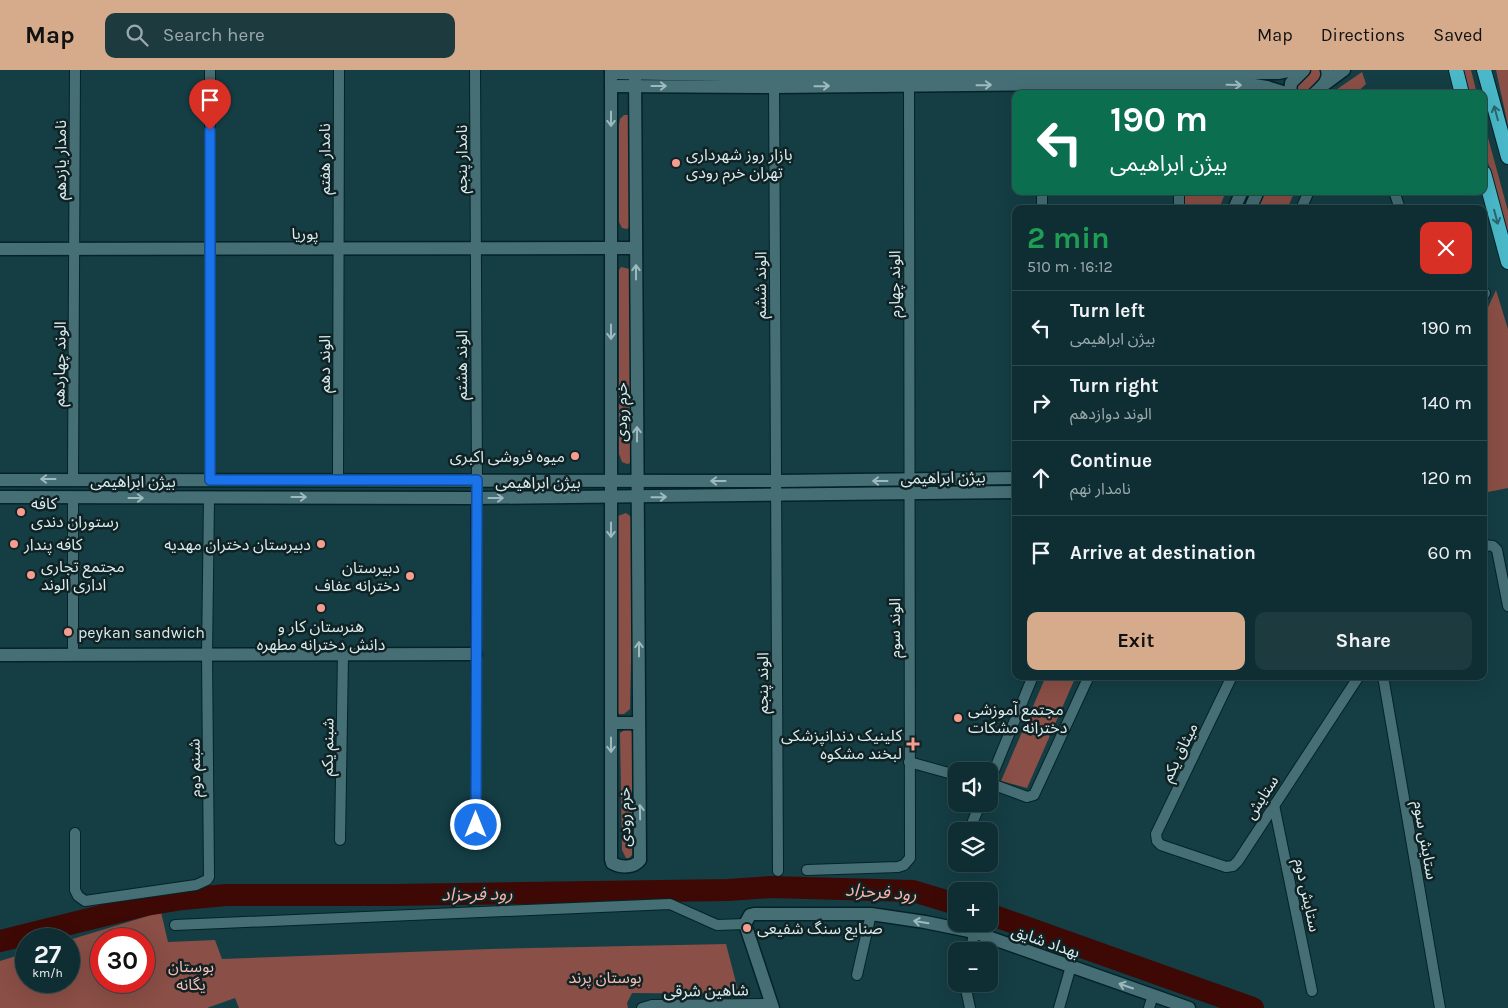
<!DOCTYPE html>
<html lang="en">
<head>
<meta charset="utf-8">
<style>
  body { margin:0; font-family:Karla,"Noto Sans Arabic",sans-serif; background:#1d3a3f; color:#f1f3f6; height:100vh; display:flex; flex-direction:column; font-size:19px; white-space:nowrap }
  * { box-sizing:border-box; margin:0 }
  p { font-size:16px; color:#9ba8ac }
  .icon { flex:none; width:28px; height:28px; fill:none; stroke:currentColor; stroke-width:2; stroke-linecap:round; stroke-linejoin:round }
  .map { position:relative; flex:1; overflow:hidden }
  .panel { position:absolute; left:1012px; top:135px; width:475px; height:475px; display:flex; flex-direction:column; background:#0f2e33; border-radius:10px; box-shadow:0 5px 20px #0002,0 0 0 1px #2f4a4e }
  .panel>* { flex:none }
  .top-card { position:absolute; left:1012px; top:20px; width:475px; height:105px; border-radius:10px; box-shadow:0 5px 20px #0002,0 0 0 1px #2f4a4e; background:#0b6e4f; color:#fff; overflow:hidden }
  .fabs { position:absolute; left:948px; top:692px; display:grid; gap:10px }
  .fabs a { display:grid; place-items:center; width:50px; height:50px; border-radius:10px; background:#0f2e33; box-shadow:0 5px 20px #0002,0 0 0 1px #2f4a4e; font-size:25px }
  .speed { position:absolute; left:15px; top:858px; display:flex; gap:10px; font-size:25px; font-weight:700; text-align:center }
  .speed>* { display:grid; place-content:center; width:65px; height:65px; border-radius:50%; background:#0f2e33; box-shadow:0 5px 20px #0002,0 0 0 1px #2f4a4e; line-height:1 }
  .speed small { font-size:12px; font-weight:400 }
  .speed .limit { border:8px solid #d22; background:#fff; color:#111 }
  .pin { position:absolute; display:grid; place-items:center; width:42px; height:42px; color:#fff; margin:-51px -21px; border-radius:50% 50% 50% 0; rotate:-45deg; box-shadow:0 0 5px #0007 }
  .pin .icon { rotate:45deg }
  .me { position:absolute; width:55px; margin:-28px; rotate:0deg; stroke-linejoin:round; filter:drop-shadow(0 0 4px #0008) }
  .turn { display:flex; align-items:center; gap:18px; height:105px; padding:0 15px; font-size:22px }
  .turn .icon { width:65px; height:65px; stroke-width:2.5 }
  .turn b { display:block; font-size:35px; line-height:42px }
  .round { display:grid; place-items:center; flex:none; width:52px; height:52px; border-radius:10px; background:#1d3a3f }
  .summary { display:flex; align-items:center; justify-content:space-between; height:85px; padding:0 15px }
  h1 { font-size:30px; font-weight:700; line-height:38px; color:#1e9e55 }
  .cta { display:flex; gap:10px; margin-top:auto; padding:10px 15px }
  .cta a { flex:1; height:58px; border-radius:10px; background:#d6ab8b; color:#111; font-size:20px; font-weight:700; line-height:58px; text-align:center }
  .cta a+a { background:#1d3a3f; color:#f1f3f6 }
  ul { padding:0; list-style:none }
  li { display:flex; align-items:center; gap:15px; height:75px; padding:0 15px; border-top:1px solid #2f4a4e }
  li div { flex:1 }
  li b { display:block; font-size:19px }
  li em { font-style:normal }
  header { display:flex; align-items:center; gap:30px; box-sizing:border-box; height:70px; padding:0 25px; background:#d6ab8b; color:#111 }
  header strong { font-size:24px }
  nav { display:flex; gap:28px; margin-inline-start:auto; font-size:18px }
  .search { width:350px; height:45px; background:#1d3a3f; display:flex; align-items:center; gap:12px; box-sizing:border-box; padding:0 18px; border-radius:10px; color:#9ba8ac; font-size:19px }
  .map>svg:first-child { display:block }
  .green { fill:#8a4f46; fill-rule:evenodd }
  .lines { fill:none; stroke-linecap:round; stroke-linejoin:round }
  .river { stroke:#3e0905; stroke-width:22 }
  .minor-casing { stroke:#042328; stroke-width:12 }
  .tertiary-casing { stroke:#042328; stroke-width:15 }
  .secondary-casing { stroke:#042328; stroke-width:15 }
  .trunk-casing { stroke:#042328; stroke-width:16 }
  .minor { stroke:#466f75; stroke-width:10 }
  .tertiary { stroke:#466f75; stroke-width:12 }
  .secondary { stroke:#466f75; stroke-width:12 }
  .trunk { stroke:#4ab8c8; stroke-width:14 }
  .oneway { stroke:#9dbabe }
  .oneway2 { stroke:#2b666e }
  .route-casing { stroke:#114b97; stroke-width:12 }
  .route { stroke:#1a73e8; stroke-width:9 }
  .poi-dot { fill:#f59d8e; stroke:#112224; stroke-width:2 }
  .labels { text-anchor:middle; stroke-width:5; stroke-linejoin:round; paint-order:stroke }
  .poi-label { font-size:16px; fill:#d7ecef; stroke:#112224; text-anchor:start }
  .street-label { font-size:16px; fill:#d7ecef; stroke:#112224 }
  .park-label { font-size:16px; fill:#f6bdb3; stroke:#112224 }
  .water-label { font-size:18px; font-style:italic; fill:#fcb2a5; stroke:#112224 }
</style>
</head>
<body>
<header>
<strong>Map</strong>
<div class="search"><svg class="icon" aria-label="search" viewBox="0 0 24 24"><circle cx="10" cy="10" r="6"/><path d="M15 15l6 6"/></svg>Search here</div>
<nav><a>Map</a><a>Directions</a><a>Saved</a></nav>
</header>
<div class="map">
<svg width="1508" height="938" viewBox="0 0 1508 938">
  <rect width="100%" height="100%" fill="#143e44"/>
  <g class="green">
    <path d="M1310,0H1319L1324,6L1309,24H1296V11Z"/>
    <path d="M1462,0H1471L1477,24H1469Z"/>
    <path d="M1496,0H1508V56Z"/>
    <path d="M1362,2L1366,14L1355,24H1330Z"/>
    <path d="M624,45H628L631,47V155L627,159L622,158L619,152V55L620,49Z"/>
    <path d="M1484,53L1508,141V164L1484,78Z"/>
    <path d="M1182,121H1226L1219,139H1183Z"/>
    <path d="M1257,121H1295L1287,139H1249Z"/>
    <path d="M621,197L630,199L632,388L631,393L627,394L622,392L619,384V200Z"/>
    <path d="M1496,220L1508,259V418L1488,422L1484,426V246Z"/>
    <path d="M626,443L630,446L634,453L630,639L624,644H619L616,640L615,447Z"/>
    <path d="M1046,606H1076L1027,718L1001,711Z"/>
    <path d="M626,659H630L632,663V785L629,788H626L622,780L620,663Z"/>
    <path d="M161,842L168,872L215,870L222,889L490,879L726,874L739,924L632,923L627,933L628,938H239L235,928L207,938H0V891L26,883V911H69V870ZM101,869H144V911H101Z"/>
  </g>
  <g class="lines">
    <g class="river">
      <path d="M989,844L1253,938"/>
      <path d="M0,871L146,835L183,829L226,825H393L728,820L771,817L913,821L956,834"/>
    </g>
    <g class="minor-casing">
      <g id="minor">
        <path d="M210,0V410"/>
        <path d="M475,0L477,410"/>
        <path d="M774,9L778,801"/>
        <path d="M1179,121V139"/>
        <path d="M1394,121L1400,139"/>
        <path d="M1042,139V121"/>
        <path d="M1301,139L1309,121"/>
        <path d="M1484,225L1485,223"/>
        <path d="M73,409L75,0"/>
        <path d="M338,409L339,0"/>
        <path d="M73,427V585"/>
        <path d="M1484,475L1493,476L1497,480L1508,536"/>
        <path d="M1232,606L1156,764L1157,771L1161,775L1226,797L1233,796L1238,791L1359,606"/>
        <path d="M1383,606L1440,938"/>
        <path d="M909,692L956,705"/>
        <path d="M989,713L1027,727L1034,725L1089,606"/>
        <path d="M989,713L1033,606"/>
        <path d="M1274,735L1312,921"/>
        <path d="M476,755V428"/>
        <path d="M969,761L980,734"/>
        <path d="M75,763V820L78,826L85,831L196,815L207,810L209,807L207,585L209,428"/>
        <path d="M340,770L343,585"/>
        <path d="M807,800L898,797L904,795L910,788L909,8"/>
        <path d="M175,855L670,834L717,855L745,854"/>
        <path d="M971,881L974,862"/>
        <path d="M857,905L871,844"/>
        <path d="M967,914L966,919L970,938"/>
        <path d="M642,938L652,935L772,934"/>
        <path d="M1059,938L1071,896"/>
        <path d="M1149,938L1153,925"/>
      </g>
    </g>
    <g class="tertiary-casing">
      <g id="tertiary">
        <path d="M611,3L774,6L1278,3L1294,0"/>
        <path d="M1325,14L1344,0"/>
        <path d="M611,16L774,17L1176,13L1254,15L1267,17L1289,24"/>
        <path d="M1290,24L1291,13L1304,0"/>
        <path d="M1314,24C1321,17 1330,11 1327,0"/>
        <path d="M1234,139L1242,121"/>
        <path d="M1250,139L1258,121"/>
        <path d="M0,179L611,178"/>
        <path d="M0,410L777,411L1016,408"/>
        <path d="M0,427L476,428L1016,422"/>
        <path d="M0,585L476,584"/>
        <path d="M773,938L745,854L750,845L754,844H871L925,852L974,862L1189,938"/>
      </g>
    </g>
    <g class="secondary-casing">
      <g id="secondary">
        <path d="M611,0V789L612,793C621,798 634,798 640,790L635,0"/>
        <path d="M611,178H636"/>
        <path d="M611,653H639"/>
      </g>
    </g>
    <g class="trunk-casing">
      <g id="trunk">
        <path d="M1456,0L1462,24"/>
        <path d="M1484,0L1508,87"/>
        <path d="M1484,103L1508,192"/>
      </g>
    </g>
    <use href="#minor" class="minor"/>
    <use href="#tertiary" class="tertiary"/>
    <use href="#secondary" class="secondary"/>
    <use href="#trunk" class="trunk"/>
  </g>
  <defs><path id="oneway-shaft" d="M-6 0H5M1.5-3L5.5 0L1.5 3" fill="none" stroke-width="1.6" stroke-linecap="round" stroke-linejoin="round" transform="scale(1.25)"/></defs>
  <g class="oneway">
    <use href="#oneway-shaft" transform="translate(984 15) rotate(-1)"/>
    <use href="#oneway-shaft" transform="translate(1234 15) rotate(1)"/>
    <use href="#oneway-shaft" transform="translate(659 16)"/>
    <use href="#oneway-shaft" transform="translate(822 16) rotate(-1)"/>
    <use href="#oneway-shaft" transform="translate(611 49) rotate(90)"/>
    <use href="#oneway-shaft" transform="translate(636 202) rotate(-90)"/>
    <use href="#oneway-shaft" transform="translate(611 262) rotate(90)"/>
    <use href="#oneway-shaft" transform="translate(637 364) rotate(-90)"/>
    <use href="#oneway-shaft" transform="translate(48 409) rotate(180)"/>
    <use href="#oneway-shaft" transform="translate(718 411) rotate(-180)"/>
    <use href="#oneway-shaft" transform="translate(880 411) rotate(180)"/>
    <use href="#oneway-shaft" transform="translate(299 427)"/>
    <use href="#oneway-shaft" transform="translate(659 427) rotate(-1)"/>
    <use href="#oneway-shaft" transform="translate(136 428)"/>
    <use href="#oneway-shaft" transform="translate(496 428)"/>
    <use href="#oneway-shaft" transform="translate(611 460) rotate(90)"/>
    <use href="#oneway-shaft" transform="translate(639 579) rotate(-90)"/>
    <use href="#oneway-shaft" transform="translate(611 675) rotate(90)"/>
    <use href="#oneway-shaft" transform="translate(640 742) rotate(-91)"/>
    <use href="#oneway-shaft" transform="translate(921 852) rotate(-171)"/>
    <use href="#oneway-shaft" transform="translate(1126 916) rotate(-161)"/>
  </g>
  <g class="oneway2">
    <use href="#oneway-shaft" transform="translate(1496 43) rotate(-105)"/>
    <use href="#oneway-shaft" transform="translate(1496 147) rotate(75)"/>
  </g>
  <g class="lines">
    <g class="route-casing">
      <path id="route" d="M210,60V410H477L476,755"/>
    </g>
    <use href="#route" class="route"/>
  </g>
  <g class="poi-dot">
    <circle cx="676" cy="93" r="5"/>
    <circle cx="575" cy="386" r="5"/>
    <circle cx="21" cy="442" r="5"/>
    <circle cx="14" cy="474" r="5"/>
    <circle cx="321" cy="474" r="5"/>
    <circle cx="31" cy="505" r="5"/>
    <circle cx="410" cy="506" r="5"/>
    <circle cx="321" cy="538" r="5"/>
    <circle cx="68" cy="562" r="5"/>
    <circle cx="958" cy="648" r="5"/>
    <path d="M910.5 666.5h5v5h5v5h-5v5h-5v-5h-5v-5h5z"/>
    <circle cx="747" cy="858" r="5"/>
  </g>
  <g class="labels">
    <g class="poi-label">
      <text x="686" y="90">بازار روز شهرداری<tspan x="686" dy="18">تهران خرم رودی</tspan></text>
      <text x="565" y="392" text-anchor="end">میوه فروشی اکبری</text>
      <text x="31" y="439">کافه<tspan x="31" dy="18">رستوران دندی</tspan></text>
      <text x="24" y="480">کافه پندار</text>
      <text x="311" y="480" text-anchor="end">دبیرستان دختران مهدیه</text>
      <text x="41" y="502">مجتمع تجاری<tspan x="41" dy="18">اداری الوند</tspan></text>
      <text x="400" y="503" text-anchor="end">دبیرستان<tspan x="400" dy="18">دخترانه عفاف</tspan></text>
      <text x="321" y="562" text-anchor="middle">هنرستان کار و<tspan x="321" dy="18">دانش دخترانه مطهره</tspan></text>
      <text x="78" y="568">peykan sandwich</text>
      <text x="968" y="645">مجتمع آموزشی<tspan x="968" dy="18">دخترانه مشکات</tspan></text>
      <text x="902" y="671" text-anchor="end">کلینیک دندانپزشکی<tspan x="902" dy="18">لبخند مشکوه</tspan></text>
      <text x="757" y="864">صنایع سنگ شفیعی</text>
    </g>
    <g class="street-label">
      <text transform="translate(324 89) rotate(-90)" y="6">نامدار هفتم</text>
      <text transform="translate(461 89) rotate(-90)" y="6">نامدار پنجم</text>
      <text transform="translate(60 90) rotate(-90)" y="6">نامدار یازدهم</text>
      <text x="305" y="169">پوریا</text>
      <text transform="translate(894 214) rotate(-90)" y="6">الوند چهارم</text>
      <text transform="translate(760 215) rotate(-90)" y="6">الوند ششم</text>
      <text transform="translate(59 294) rotate(-89)" y="6">الوند چهاردهم</text>
      <text transform="translate(324 294) rotate(-90)" y="6">الوند دهم</text>
      <text transform="translate(461 295) rotate(-90)" y="6">الوند هشتم</text>
      <text transform="translate(621 342) rotate(-90)" y="6">خرم رودی</text>
      <text transform="translate(943 407) rotate(-1)" y="6">بیژن ابراهیمی</text>
      <text x="133" y="417">بیژن ابراهیمی</text>
      <text x="538" y="418">بیژن ابراهیمی</text>
      <text transform="translate(894 558) rotate(-90)" y="6">الوند سوم</text>
      <text transform="translate(762 613) rotate(-90)" y="6">الوند پنجم</text>
      <text transform="translate(327 677) rotate(-89)" y="6">شبنم یکم</text>
      <text transform="translate(1179 682) rotate(-64)" y="6">میثاق یکم</text>
      <text transform="translate(194 698) rotate(-91)" y="6">شبنم دوم</text>
      <text transform="translate(1261 727) rotate(-57)" y="6">ستایش</text>
      <text transform="translate(624 747) rotate(-91)" y="6">خرم رودی</text>
      <text transform="translate(1426 770) rotate(80)" y="6">ستایش سوم</text>
      <text transform="translate(1308 825) rotate(78)" y="6">ستایش دوم</text>
      <text transform="translate(1046 871) rotate(19)" y="6">بهداد شایق</text>
      <text transform="translate(706 920) rotate(-1)" y="6">شاهین شرقی</text>
    </g>
    <g class="park-label">
      <text x="191" y="902">بوستان<tspan x="191" dy="18">یگانه</tspan></text>
      <text x="605" y="913">بوستان پرند</text>
    </g>
    <g class="water-label">
      <text transform="translate(881 822) rotate(4)" y="6">رود فرحزاد</text>
      <text transform="translate(477 824) rotate(-1)" y="6">رود فرحزاد</text>
    </g>
  </g>
</svg>
<div class="fabs">
<a><svg class="icon" aria-label="sound" viewBox="0 0 24 24"><path d="M4 9h4l5-4v14l-5-4H4zM17 9q2 3 0 6"/></svg></a>
<a><svg class="icon" aria-label="layers" viewBox="0 0 24 24"><path d="M12 4l9 5-9 5-9-5zM3 14l9 5 9-5"/></svg></a>
<a>+</a>
<a>−</a>
</div>
<div class="speed"><div>27<small>km/h</small></div><div class="limit">30</div></div>
<div class="pin" style="left:210px;top:60px;background:#d93025"><svg class="icon" aria-label="arrive" viewBox="0 0 24 24"><path d="M6 21V4h12l-3 4 3 4H6"/></svg></div>
<svg class="me" style="left:476px;top:755px" viewBox="-20 -20 40 40"><circle r="17" fill="#1a73e8" stroke="#fff" stroke-width="3"/><path d="M0-11L8 9 0 5-8 9z" fill="#fff"/></svg>
<div class="top-card">
<div class="turn"><svg class="icon" aria-label="left" viewBox="0 0 24 24"><path d="M17 20v-9H6M10 6l-5 5 5 5"/></svg><div><b>190 m</b>بیژن ابراهیمی</div></div>
</div>
<section class="panel">
<div class="summary"><div><h1>2 min</h1><p>510 m · 16:12</p></div><a class="round" style="background:#d93025;color:#fff"><svg class="icon" aria-label="close" viewBox="0 0 24 24"><path d="M6 6l12 12M18 6L6 18"/></svg></a></div>
<ul>
<li><svg class="icon" aria-label="left" viewBox="0 0 24 24"><path d="M17 20v-9H6M10 6l-5 5 5 5"/></svg><div><b>Turn left</b><p>بیژن ابراهیمی</p></div><em>190 m</em></li>
<li><svg class="icon" aria-label="right" viewBox="0 0 24 24"><path d="M7 20v-9h11M14 6l5 5-5 5"/></svg><div><b>Turn right</b><p>الوند دوازدهم</p></div><em>140 m</em></li>
<li><svg class="icon" aria-label="ahead" viewBox="0 0 24 24"><path d="M12 20V5M6 11l6-6 6 6"/></svg><div><b>Continue</b><p>نامدار نهم</p></div><em>120 m</em></li>
<li><svg class="icon" aria-label="arrive" viewBox="0 0 24 24"><path d="M6 21V4h12l-3 4 3 4H6"/></svg><div><b>Arrive at destination</b></div><em>60 m</em></li>
</ul>
<div class="cta"><a>Exit</a><a>Share</a></div>
</section>
</div>
</body>
</html>
